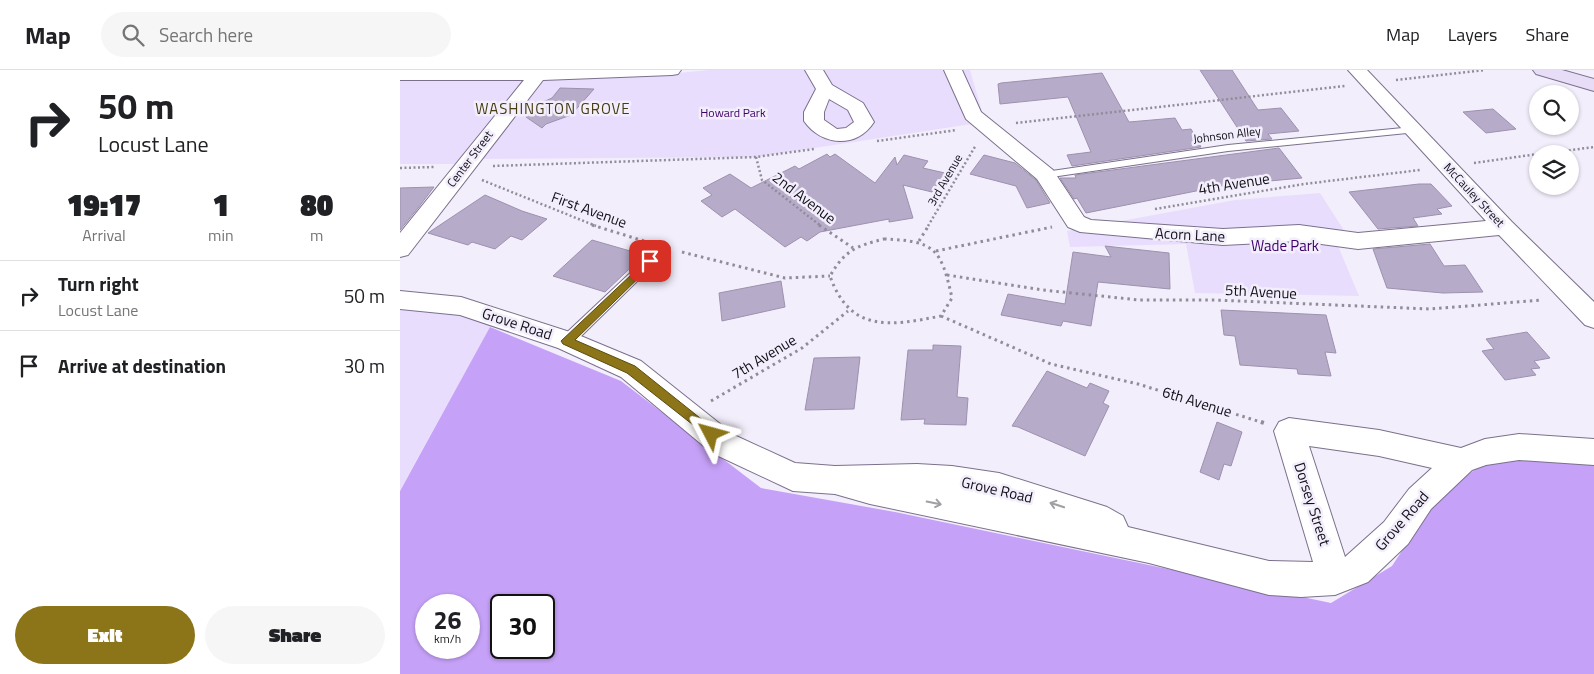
<!DOCTYPE html>
<html lang="en">
<head>
<meta charset="utf-8">
<style>
  body { margin:0; font-family:"Titillium Web",sans-serif; background:#f6f6f6; color:#202124; height:100vh; display:flex; flex-direction:column; font-size:19px; white-space:nowrap }
  * { box-sizing:border-box; margin:0 }
  p { font-size:16px; color:#757577 }
  .icon { flex:none; width:28px; height:28px; fill:none; stroke:currentColor; stroke-width:2; stroke-linecap:round; stroke-linejoin:round }
  .map { position:relative; flex:1; overflow:hidden }
  .panel { display:flex; flex-direction:column; background:#fff; width:400px }
  .panel>* { flex:none }
  .banner { background:#fff; color:#202124; overflow:hidden }
  .fabs { position:absolute; left:1129px; top:15px; display:grid; gap:10px }
  .fabs a { display:grid; place-items:center; width:50px; height:50px; border-radius:50%; background:#fff; box-shadow:0 1px 4px #0004; font-size:25px }
  .speed { position:absolute; left:15px; top:524px; display:flex; gap:10px; font-size:25px; font-weight:700; text-align:center }
  .speed>* { display:grid; place-content:center; width:65px; height:65px; border-radius:50%; background:#fff; box-shadow:0 1px 4px #0004; line-height:1 }
  .speed small { font-size:12px; font-weight:400 }
  .speed .limit { border:2px solid #111; border-radius:8px; background:#fff; color:#111 }
  .pin { position:absolute; display:grid; place-items:center; width:42px; height:42px; color:#fff; margin:-21px; border-radius:10px; box-shadow:0 2px 8px #0006 }
  .me { position:absolute; width:55px; margin:-28px; rotate:309deg; stroke-linejoin:round; filter:drop-shadow(0 0 4px #0008) }
  .turn { display:flex; align-items:center; gap:18px; height:105px; padding:0 15px; font-size:22px }
  .turn .icon { width:65px; height:65px; stroke-width:2.5 }
  .turn b { display:block; font-size:35px; line-height:42px }
  .eta { display:flex; justify-content:space-evenly; align-items:center; height:85px; text-align:center }
  .eta b { font-size:30px; font-weight:800; line-height:35px }
  .button { display:flex; gap:10px; margin-top:auto; padding:10px 15px }
  .button a { flex:1; height:58px; border-radius:30px; background:#8c7418; color:#fff; font-size:20px; font-weight:800; line-height:58px; text-align:center }
  .button a+a { background:#f6f6f6; color:#202124 }
  ul { padding:0; list-style:none }
  li { display:flex; align-items:center; gap:15px; height:70px; padding:0 15px; border-top:1px solid #e0e0e0 }
  li div { flex:1 }
  li b { display:block; font-size:19px }
  li em { font-style:normal }
  header { display:flex; align-items:center; gap:30px; box-sizing:border-box; height:70px; padding:0 25px; background:#fff; border-bottom:1px solid #e0e0e0 }
  header strong { font-size:24px }
  nav { display:flex; gap:28px; margin-inline-start:auto; font-size:18px }
  .search { width:350px; height:45px; background:#f6f6f6; display:flex; align-items:center; gap:12px; box-sizing:border-box; padding:0 18px; border-radius:28px; color:#757577; font-size:19px }
  main { display:flex; flex:1; min-height:0 }
  .map>svg:first-child { display:block }
  .green { fill:#e9ddfe }
  .forest { fill:#c6a1f8; fill-rule:evenodd }
  .building { fill:#b7abca; stroke:#9d91af }
  .lines { fill:none; stroke-linecap:round; stroke-linejoin:round }
  .lane-casing { stroke:#7b708c; stroke-width:2 }
  .street-casing { stroke:#7b708c; stroke-width:2 }
  .secondary-casing { stroke:#7b708c; stroke-width:2 }
  .path-far2 { stroke:#918c98; stroke-width:2.5; stroke-dasharray:2 2.5; stroke-linecap:butt }
  .path-far1 { stroke:#918c98; stroke-width:3; stroke-dasharray:2.5 4; stroke-linecap:butt }
  .path { stroke:#918c98; stroke-width:4; stroke-dasharray:3 4.5; stroke-linecap:butt }
  .lane { fill:#fff; fill-rule:evenodd }
  .street { fill:#fff; fill-rule:evenodd }
  .secondary { fill:#e8ddf7; fill-rule:evenodd }
  .oneway { stroke:#a19fa3 }
  .route { fill:#8c7418; stroke:#5b4b10 }
  .labels { text-anchor:middle; stroke-width:5; stroke-linejoin:round; paint-order:stroke }
  .far-park-label { font-size:12px; fill:#3e006a; stroke:#f3eefb }
  .far-street-label { font-size:12px; fill:#130f19; stroke:#f3eefb }
  .far-quarter-label { font-size:15px; letter-spacing:1px; fill:#473b12; stroke:#f3eefb }
  .street-label { font-size:15px; fill:#130f19; stroke:#f3eefb }
  .park-label { font-size:15px; fill:#3e006a; stroke:#f3eefb }
</style>
</head>
<body>
<header>
<strong>Map</strong>
<div class="search"><svg class="icon" aria-label="search" viewBox="0 0 24 24"><circle cx="10" cy="10" r="6"/><path d="M15 15l6 6"/></svg>Search here</div>
<nav><a>Map</a><a>Layers</a><a>Share</a></nav>
</header>
<main>
<section class="panel">
<div class="banner">
<div class="turn"><svg class="icon" aria-label="right" viewBox="0 0 24 24"><path d="M7 20v-9h11M14 6l5 5-5 5"/></svg><div><b>50 m</b>Locust Lane</div></div>
</div>
<div class="eta">
<div><b>19:17</b><p>Arrival</p></div>
<div><b>1</b><p>min</p></div>
<div><b>80</b><p>m</p></div>
</div>
<ul>
<li><svg class="icon" aria-label="right" viewBox="0 0 24 24"><path d="M7 20v-9h11M14 6l5 5-5 5"/></svg><div><b>Turn right</b><p>Locust Lane</p></div><em>50 m</em></li>
<li><svg class="icon" aria-label="arrive" viewBox="0 0 24 24"><path d="M6 21V4h12l-3 4 3 4H6"/></svg><div><b>Arrive at destination</b></div><em>30 m</em></li>
</ul>
<div class="button"><a>Exit</a><a>Share</a></div>
</section>
<div class="map">
<svg width="1194" height="604" viewBox="0 0 1194 604">
  <rect width="100%" height="100%" fill="#f3eefb"/>
  <g class="green">
    <path d="M309,0H570L585,52L356,87L78,89L143,5L247,6Z"/>
    <path d="M127,6L56,94H0V7Z"/>
    <path d="M920,123L949,168L936,171L959,226L795,223L786,174L670,177L667,161L835,130Z"/>
    <path d="M0,237L39,239L92,254L0,420Z"/>
  </g>
  <path class="forest" d="M90,257L221,311L361,418L495,442L931,533L992,496L1040,423L1091,389L1194,391V604H0V421ZM26,535H69V578H26ZM101,535H144V578H101Z"/>
  <g class="building">
    <path d="M800,0H832L858,40L881,38L899,61L868,64L872,69L846,71Z"/>
    <path d="M702,3L729,52L775,48L782,60L791,59L801,77L672,96L667,85L691,82L668,27L600,34L598,14L601,13Z"/>
    <path d="M160,18L194,19L171,45L146,54L142,58L126,47L134,36L152,28Z"/>
    <path d="M1093,39L1116,59L1086,63L1063,42Z"/>
    <path d="M879,78L902,108L826,115L686,143L677,128L674,129L660,108H676L675,105Z"/>
    <path d="M427,84L430,87L435,84L475,113L495,87L497,95L504,85L528,91L523,98L545,103L532,122L503,115L513,148L489,152V149L420,162L407,171L401,167L385,177L335,139L322,147L301,131L312,125L303,118L330,104L351,118L395,96L399,99Z"/>
    <path d="M584,85L615,93L636,110L650,133L627,138L616,116L570,104Z"/>
    <path d="M1019,114H1031L1052,136L1037,139L1042,144L1013,148L1018,156L978,159L949,122Z"/>
    <path d="M34,117L18,138L0,160V118Z"/>
    <path d="M85,125L122,141L147,149L122,170L111,166L95,179L72,172L68,175L28,163Z"/>
    <path d="M192,170L244,185L205,222L153,206Z"/>
    <path d="M1030,174L1044,196L1065,195L1083,222L1043,223L987,218L973,179Z"/>
    <path d="M705,176L769,183L770,219L698,212L691,256L663,251L661,256L601,245L608,224L665,234L673,182L711,187Z"/>
    <path d="M381,211L385,237L322,251L319,223Z"/>
    <path d="M821,240L926,245L936,283L925,282L931,306L898,304L897,299L840,295L835,266L824,265Z"/>
    <path d="M1127,262L1150,288L1134,291L1140,298L1131,299L1136,305L1105,310L1082,281L1094,279L1086,269Z"/>
    <path d="M533,275L561,276L557,327L568,328L566,355L524,354L525,349L501,350L508,280H533Z"/>
    <path d="M460,287L454,339L405,340L414,288Z"/>
    <path d="M647,301L687,318L690,313L709,321L703,333L709,336L685,386L618,357L612,356Z"/>
    <path d="M817,352L842,362L831,396L824,394L819,410L800,402Z"/>
  </g>
  <g class="lines">
    <g class="lane-casing">
      <g id="lane">
        <path d="M1013,57L1018,60L1017,62L828,81L645,108L640,105L645,102L828,75Z"/>
        <path d="M264,174L268,175L270,178L268,181L172,275H162L160,271L162,267L260,175Z"/>
      </g>
    </g>
    <g class="street-casing">
      <g id="street">
        <path d="M0,0H281L278,4L272,5L143,10L8,185L0,187V163L124,10H0Z"/>
        <path d="M405,0H423L432,15L463,33L474,52C457,79 421,76 404,51V42L416,19ZM429,29L448,40L454,52L446,58L437,59L424,50V42Z"/>
        <path d="M544,0H562L581,42L653,100L684,147L691,150L823,159L899,155L958,163L1086,151L948,0H967L1112,152L1194,232V258L1185,255L1099,165L958,179L899,171L823,175L680,162L668,157L637,109L566,49Z"/>
        <path d="M0,221L61,227L176,264L241,291L334,365L395,393L435,396L517,394L552,396L599,403L707,437L723,446L728,457L869,491L913,492L874,361L879,352L889,348L979,360L1061,378L1085,369L1119,364L1194,369V395L1119,390L1086,395L1072,400L1031,439L1008,474L968,512L935,525L901,527L869,525L749,493L470,434L435,424L393,421L312,383L221,307L158,278L60,245L0,239ZM909,376L979,386L1032,398L1009,419L984,452L945,487Z"/>
      </g>
    </g>
    <g class="secondary-casing">
      <path id="secondary" d="M1133,0H1162L1194,9V21L1136,4Z"/>
    </g>
    <g class="path-far2">
      <path d="M996,10L1085,0"/>
      <path d="M616,53L945,16"/>
      <path d="M477,71L557,60"/>
      <path d="M1142,84L1194,77"/>
      <path d="M356,87L362,110L421,156"/>
      <path d="M1074,93L1138,84"/>
      <path d="M93,96L356,87L414,79"/>
      <path d="M0,98L34,97"/>
      <path d="M82,110L196,156"/>
      <path d="M755,139L904,114L1020,100"/>
      <path d="M528,156L576,75"/>
    </g>
    <g class="path-far1">
      <path d="M192,155L244,171"/>
      <path d="M419,155L453,178"/>
      <path d="M484,169C535,171 541,178 552,228L541,246C490,256 450,263 430,206C445,180 456,176 484,169Z"/>
      <path d="M519,171L529,155"/>
      <path d="M536,181L652,157"/>
      <path d="M282,182L385,208L430,206"/>
      <path d="M547,205L643,220L739,230H815L1030,239L1142,230"/>
      <path d="M541,246L651,294L738,314L864,353"/>
      <path d="M311,331L402,278L448,241"/>
    </g>
    <path class="path" d="M861,352L864,353"/>
    <use href="#lane" class="lane"/>
    <use href="#street" class="street"/>
    <use href="#secondary" class="secondary"/>
  </g>
  <defs><path id="oneway-shaft" d="M-6 0H5M1.5-3L5.5 0L1.5 3" fill="none" stroke-width="1.6" stroke-linecap="round" stroke-linejoin="round" transform="scale(1.25)"/></defs>
  <g class="oneway">
    <use href="#oneway-shaft" transform="translate(534 433) rotate(11)"/>
    <use href="#oneway-shaft" transform="translate(657 435) rotate(-162)"/>
  </g>
  <path class="route" d="M250,187L255,191L254,193L175,270L235,296L315,360L317,364L315,368L311,369L227,303L163,274L161,271Z"/>
  <g class="labels">
    <g class="far-park-label">
      <text x="333" y="47">Howard Park</text>
    </g>
    <g class="far-street-label">
      <text transform="translate(827 65) rotate(-7)" y="4">Johnson Alley</text>
      <text transform="translate(70 89) rotate(-53)" y="4">Center Street</text>
      <text transform="translate(545 110) rotate(-60)" y="4">3rd Avenue</text>
      <text transform="translate(1074 125) rotate(47)" y="4">McCauley Street</text>
    </g>
    <g class="far-quarter-label">
      <text x="153" y="44">WASHINGTON GROVE</text>
    </g>
    <g class="street-label">
      <text transform="translate(834 114) rotate(-9)" y="5">4th Avenue</text>
      <text transform="translate(404 128) rotate(37)" y="5">2nd Avenue</text>
      <text transform="translate(189 140) rotate(20)" y="5">First Avenue</text>
      <text transform="translate(790 165) rotate(3)" y="5">Acorn Lane</text>
      <text transform="translate(861 222) rotate(3)" y="5">5th Avenue</text>
      <text transform="translate(117 254) rotate(18)" y="5">Grove Road</text>
      <text transform="translate(364 287) rotate(-31)" y="5">7th Avenue</text>
      <text transform="translate(797 332) rotate(17)" y="5">6th Avenue</text>
      <text transform="translate(597 420) rotate(13)" y="5">Grove Road</text>
      <text transform="translate(912 434) rotate(72)" y="5">Dorsey Street</text>
      <text transform="translate(1002 451) rotate(-49)" y="5">Grove Road</text>
    </g>
    <g class="park-label">
      <text x="885" y="181">Wade Park</text>
    </g>
  </g>
</svg>
<div class="fabs">
<a><svg class="icon" aria-label="search" viewBox="0 0 24 24"><circle cx="10" cy="10" r="6"/><path d="M15 15l6 6"/></svg></a>
<a><svg class="icon" aria-label="layers" viewBox="0 0 24 24"><path d="M12 4l9 5-9 5-9-5zM3 14l9 5 9-5"/></svg></a>
</div>
<div class="speed"><div>26<small>km/h</small></div><div class="limit">30</div></div>
<div class="pin" style="left:250px;top:191px;background:#d93025"><svg class="icon" aria-label="arrive" viewBox="0 0 24 24"><path d="M6 21V4h12l-3 4 3 4H6"/></svg></div>
<svg class="me" style="left:311px;top:364px" viewBox="-20 -20 40 40"><path d="M0-17L14 15 0 8-14 15z" fill="#8c7418" stroke="#fff" stroke-width="4"/></svg>
</div>
</main>
</body>
</html>
